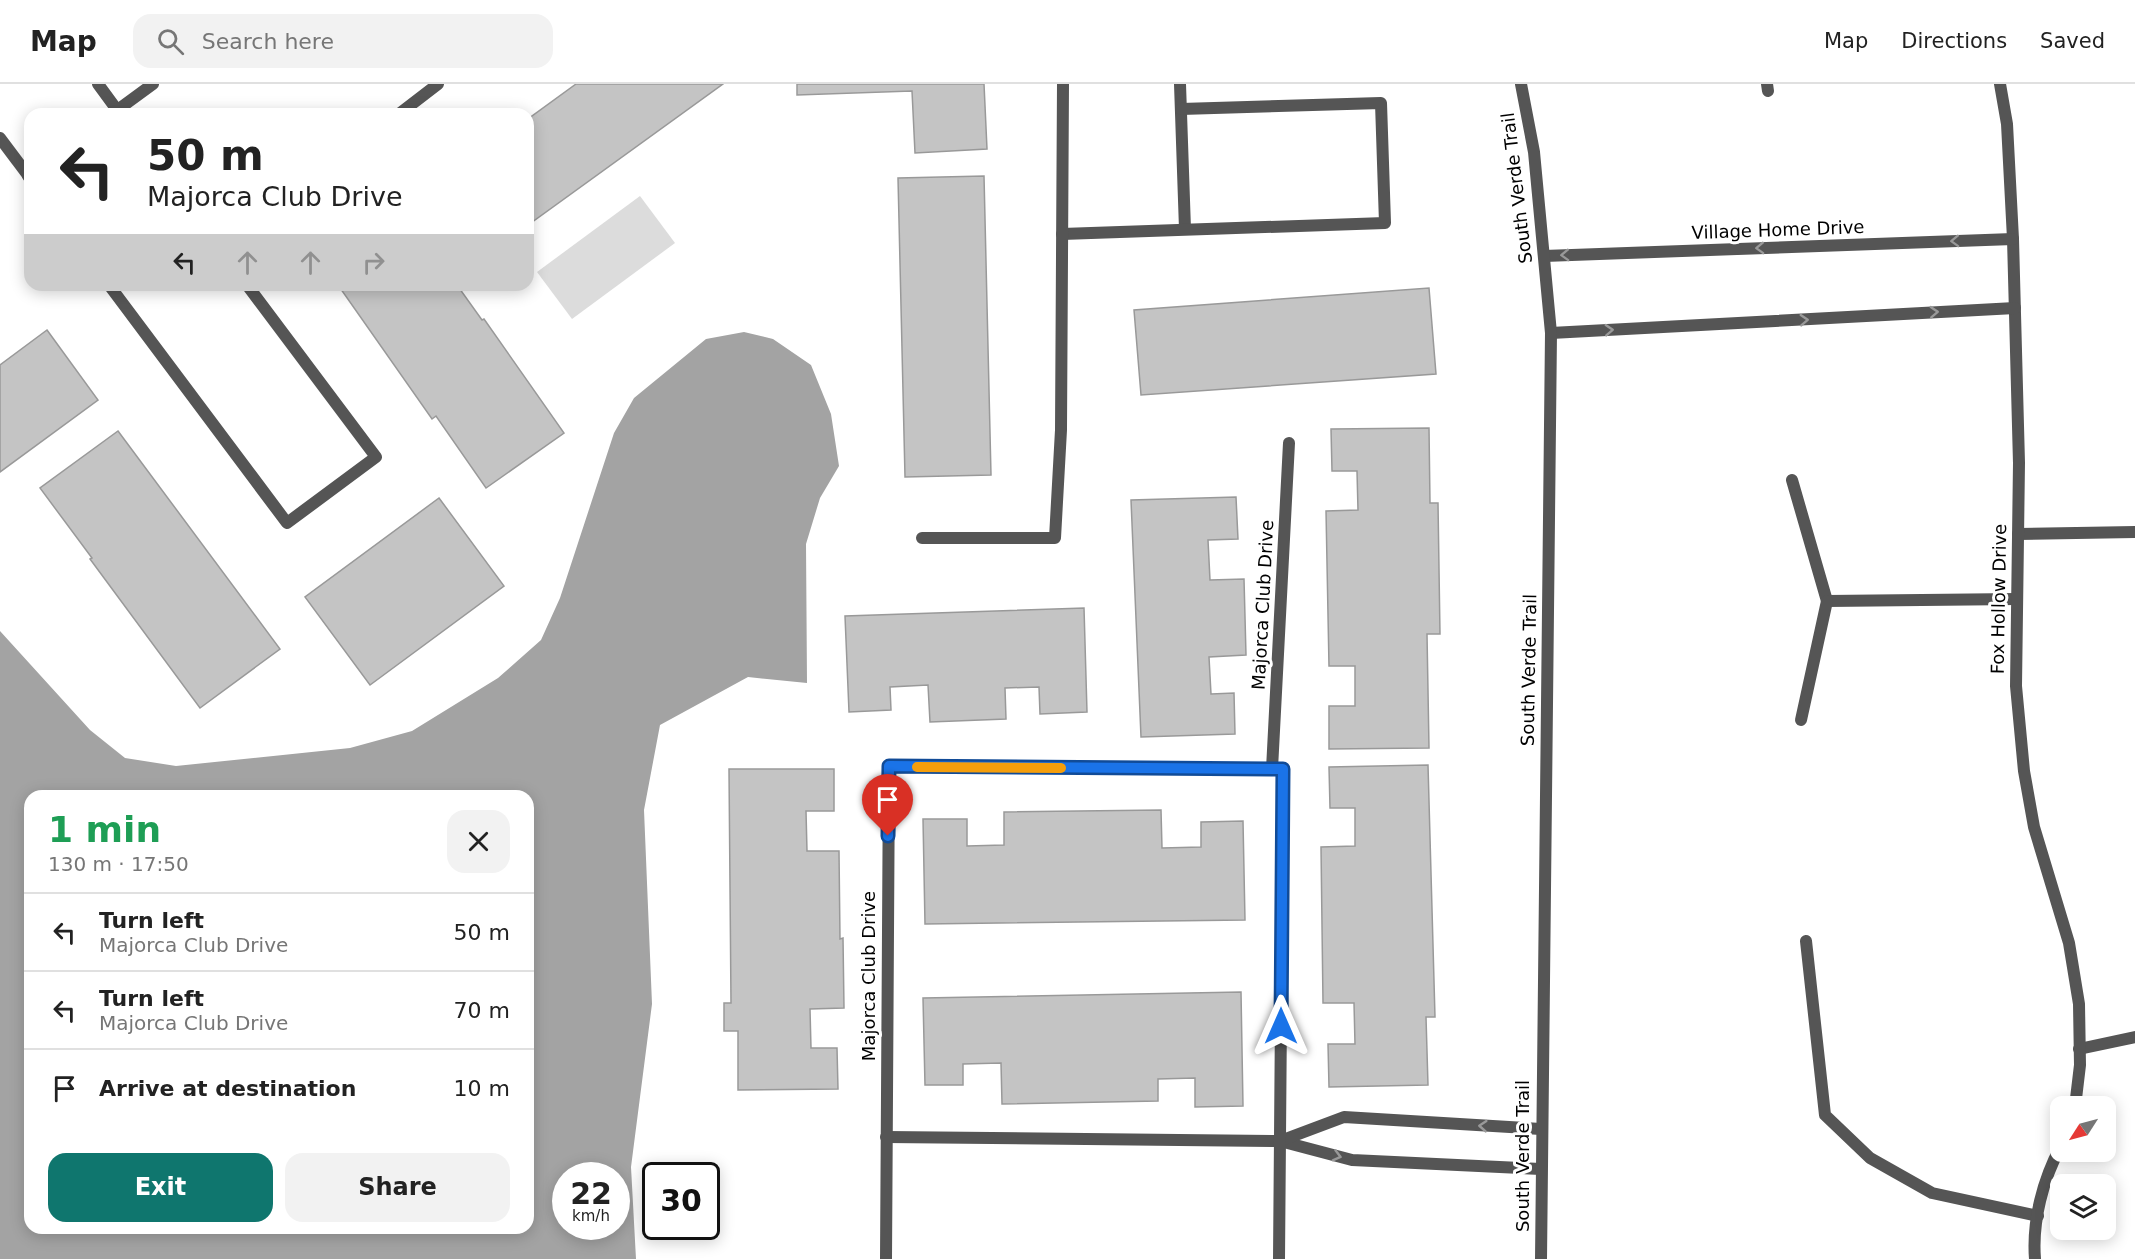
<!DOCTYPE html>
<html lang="en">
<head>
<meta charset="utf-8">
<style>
  body { margin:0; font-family:"DejaVu Sans",sans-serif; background:#f2f2f2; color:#222; height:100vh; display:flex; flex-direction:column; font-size:22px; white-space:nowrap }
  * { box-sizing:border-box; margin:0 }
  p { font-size:20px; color:#767676 }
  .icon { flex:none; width:33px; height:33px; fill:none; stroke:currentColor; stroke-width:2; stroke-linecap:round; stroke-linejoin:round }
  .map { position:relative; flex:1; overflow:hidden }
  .drawer { position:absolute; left:24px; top:706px; width:510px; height:444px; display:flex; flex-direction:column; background:#fff; border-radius:18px; box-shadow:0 3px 15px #0003 }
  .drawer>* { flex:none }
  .top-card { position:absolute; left:24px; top:24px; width:510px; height:183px; border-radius:18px; box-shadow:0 3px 15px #0003; background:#fff; color:#222; overflow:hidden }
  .needle { width:39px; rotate:234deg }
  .tools { position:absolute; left:2050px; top:1012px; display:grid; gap:12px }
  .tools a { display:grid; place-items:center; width:66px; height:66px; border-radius:12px; background:#fff; box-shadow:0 3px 15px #0003; font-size:30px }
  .speed { position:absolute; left:552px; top:1078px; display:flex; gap:12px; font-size:30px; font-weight:700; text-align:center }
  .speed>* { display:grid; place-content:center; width:78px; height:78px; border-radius:50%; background:#fff; box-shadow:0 3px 15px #0003; line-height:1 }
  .speed small { font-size:15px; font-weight:400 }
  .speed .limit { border:3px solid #111; border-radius:9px; background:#fff; color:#111 }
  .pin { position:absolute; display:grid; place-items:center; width:51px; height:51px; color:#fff; margin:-62px -26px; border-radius:50% 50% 50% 0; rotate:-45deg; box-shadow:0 0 6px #0007 }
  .pin .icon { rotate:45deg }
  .me { position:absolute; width:66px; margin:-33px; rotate:0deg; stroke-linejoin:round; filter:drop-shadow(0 0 4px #0008) }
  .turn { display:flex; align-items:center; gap:21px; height:126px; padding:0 24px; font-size:27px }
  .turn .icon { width:78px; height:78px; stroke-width:2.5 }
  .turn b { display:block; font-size:42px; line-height:51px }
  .lanes { display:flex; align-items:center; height:57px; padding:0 24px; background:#0003; justify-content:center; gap:30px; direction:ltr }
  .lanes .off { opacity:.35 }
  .round { display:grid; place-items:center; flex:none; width:63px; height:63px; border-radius:18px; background:#f2f2f2 }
  .headline { display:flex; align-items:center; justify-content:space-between; height:102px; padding:0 24px }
  h1 { font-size:36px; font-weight:700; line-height:45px; color:#1e9e55 }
  .cta { display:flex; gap:12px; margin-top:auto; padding:12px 24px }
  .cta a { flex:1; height:69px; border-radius:18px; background:#0f766e; color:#fff; font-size:24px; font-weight:700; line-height:69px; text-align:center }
  .cta a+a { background:#f2f2f2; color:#222 }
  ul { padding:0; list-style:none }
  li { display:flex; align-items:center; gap:18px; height:78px; padding:0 24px; border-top:2px solid #e0e0e0 }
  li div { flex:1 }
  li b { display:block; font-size:22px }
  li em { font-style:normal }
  header { display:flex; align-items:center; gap:36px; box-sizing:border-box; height:84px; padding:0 30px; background:#fff; border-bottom:2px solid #e0e0e0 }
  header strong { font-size:28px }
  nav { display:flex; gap:33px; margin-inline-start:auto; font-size:21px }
  .search { width:420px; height:54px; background:#f2f2f2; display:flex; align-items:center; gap:15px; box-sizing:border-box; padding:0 21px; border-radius:18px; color:#767676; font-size:22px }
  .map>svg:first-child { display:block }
  .green { fill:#dcdcdc }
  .water { fill:#a3a3a3; fill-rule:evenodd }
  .building { fill:#c4c4c4; stroke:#999; stroke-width:1.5 }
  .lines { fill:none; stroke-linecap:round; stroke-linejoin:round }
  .service { stroke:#555; stroke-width:12 }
  .minor { stroke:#555; stroke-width:12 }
  .tertiary { stroke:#555; stroke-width:12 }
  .oneway { stroke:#999 }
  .route-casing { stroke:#114b97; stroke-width:15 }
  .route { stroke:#1a73e8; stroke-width:10 }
  .slow { stroke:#f59e0b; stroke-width:10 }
  .labels { text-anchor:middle; stroke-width:6; stroke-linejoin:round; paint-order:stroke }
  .street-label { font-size:18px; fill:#000; stroke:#fff }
</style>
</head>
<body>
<header>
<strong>Map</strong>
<div class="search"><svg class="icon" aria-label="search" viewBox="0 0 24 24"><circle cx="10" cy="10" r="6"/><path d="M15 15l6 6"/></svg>Search here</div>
<nav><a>Map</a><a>Directions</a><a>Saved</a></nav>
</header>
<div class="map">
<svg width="2135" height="1175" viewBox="0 0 2135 1175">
  <rect width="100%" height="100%" fill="#fff"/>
  <path class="green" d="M640,112L675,159L572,235L537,188Z"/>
  <path class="water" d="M744,248L773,255L811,281L831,330L839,382L820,414L806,460L807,599L748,593L660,641L644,726L652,920L631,1083L636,1175H0V547L90,646L125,674L176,682L350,664L412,647L498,594L541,556L560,514L614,349L634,314L706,255ZM30,712H528V1144H30ZM566,1092H616V1143H566Z"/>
  <g class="building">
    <path d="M576,0H723L528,141V35Z"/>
    <path d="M797,0H984L987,65L915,69L912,7L797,11Z"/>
    <path d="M984,92L991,391L905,393L898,94Z"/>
    <path d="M338,201H457L482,236L484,235L564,349L486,404L436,332L432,335Z"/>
    <path d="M1429,204L1436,290L1141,311L1134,226Z"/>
    <path d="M47,246L98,316L0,388V281Z"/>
    <path d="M1429,344L1430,419H1438L1440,550H1427L1429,664L1329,665V622H1355V582H1329L1326,427L1358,426L1357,387H1332L1331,345Z"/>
    <path d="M118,347L280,565L200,624L90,475L92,474L40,404Z"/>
    <path d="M1236,413L1238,455L1208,456L1210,496L1244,495L1246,571L1209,573L1211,610L1234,609L1235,650L1141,653L1131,416Z"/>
    <path d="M439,414L504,502L370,601L305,513Z"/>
    <path d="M1084,524L1087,628L1040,630L1039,603L1005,604L1006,635L930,638L928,601L890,603L891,626L849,628L845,532Z"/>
    <path d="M1428,681L1435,933H1426L1428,1001L1329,1003L1328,960H1355L1354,919H1323L1321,763L1355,762V724H1330L1329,683Z"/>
    <path d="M729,685H834V727H806L807,767H839L840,855L843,854L844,924L810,925L811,964H837L838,1005L738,1006V947H724V919H731Z"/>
    <path d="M1161,726L1162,764L1201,763V738L1243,737L1245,836L925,840L923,735H967V762L1004,761V728Z"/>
    <path d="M1241,908L1243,1022L1195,1023V994L1158,995V1017L1002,1020L1001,979L963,980V1001H925L923,914Z"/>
  </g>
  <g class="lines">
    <g class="service">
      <path d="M98,0L120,30"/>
      <path d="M1180,0L1185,145"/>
      <path d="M1767,0L1768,7"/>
      <path d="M0,54L30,94"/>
      <path d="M1062,150L1385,139L1381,19L1181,25"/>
      <path d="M109,201L287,439L376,373L247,201"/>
      <path d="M1792,396L1827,517L2017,515"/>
      <path d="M2018,450L2135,448"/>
      <path d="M922,454H1055L1061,346L1063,0"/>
      <path d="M1801,636L1827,517"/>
      <path d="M1806,857L1825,1031L1870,1074L1932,1109L2038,1132"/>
      <path d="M2079,965L2135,953"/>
    </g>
    <g class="minor">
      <path d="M2000,0L2007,40L2013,155L2019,379L2016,602L2024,687L2034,743L2069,859L2079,920L2080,981L2075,1023"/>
      <path d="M112,30L153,0"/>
      <path d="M399,30L438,0"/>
      <path d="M28,92L30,90"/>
      <path d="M1544,172L2013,155"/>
      <path d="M1551,249L2015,224"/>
      <path d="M1272,685L1289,359"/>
      <path d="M886,1053L1280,1057L1352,1076L1541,1085"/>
      <path d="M1280,1057L1344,1033L1541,1045"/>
      <path d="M886,1175L889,683L1283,685L1279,1175"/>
      <path d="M2035,1175C2032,1137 2043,1095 2061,1062"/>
    </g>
    <path class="tertiary" d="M1521,0L1534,68L1551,249L1541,1175"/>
  </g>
  <defs><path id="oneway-chevron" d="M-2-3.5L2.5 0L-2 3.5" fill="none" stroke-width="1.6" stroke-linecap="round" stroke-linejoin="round" transform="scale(1.5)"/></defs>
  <g class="oneway">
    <use href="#oneway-chevron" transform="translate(1955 157) rotate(178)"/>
    <use href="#oneway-chevron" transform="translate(1760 164) rotate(178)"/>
    <use href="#oneway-chevron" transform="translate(1565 171) rotate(178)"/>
    <use href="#oneway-chevron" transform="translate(1934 228) rotate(-3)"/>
    <use href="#oneway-chevron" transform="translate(1804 236) rotate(-3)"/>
    <use href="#oneway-chevron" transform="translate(1609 246) rotate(-3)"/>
    <use href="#oneway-chevron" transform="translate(1483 1042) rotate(-176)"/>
    <use href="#oneway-chevron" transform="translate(1337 1072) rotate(15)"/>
  </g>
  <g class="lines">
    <g class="route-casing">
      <path id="route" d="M888,752L889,682L1283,685L1281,942"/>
    </g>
    <use href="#route" class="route"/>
    <path class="slow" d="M917,683L1061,684"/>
  </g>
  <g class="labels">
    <g class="street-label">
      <text transform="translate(1517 104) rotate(-97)" y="6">South Verde Trail</text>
      <text transform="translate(1778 146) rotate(-2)" y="6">Village Home Drive</text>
      <text transform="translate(1999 515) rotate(-89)" y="6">Fox Hollow Drive</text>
      <text transform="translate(1263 521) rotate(-87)" y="6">Majorca Club Drive</text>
      <text transform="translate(1529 586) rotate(-89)" y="6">South Verde Trail</text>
      <text transform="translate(869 892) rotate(-90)" y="6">Majorca Club Drive</text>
      <text transform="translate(1523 1072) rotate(-90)" y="6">South Verde Trail</text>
    </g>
  </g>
</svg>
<div class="tools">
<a><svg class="needle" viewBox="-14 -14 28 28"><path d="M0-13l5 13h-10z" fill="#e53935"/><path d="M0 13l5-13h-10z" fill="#767676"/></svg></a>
<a><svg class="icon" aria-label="layers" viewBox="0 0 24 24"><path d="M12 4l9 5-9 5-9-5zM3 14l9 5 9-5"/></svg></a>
</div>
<div class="speed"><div>22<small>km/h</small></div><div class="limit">30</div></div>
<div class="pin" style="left:888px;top:752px;background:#d93025"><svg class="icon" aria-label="arrive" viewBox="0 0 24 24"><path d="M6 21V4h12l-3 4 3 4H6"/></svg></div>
<svg class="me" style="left:1281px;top:942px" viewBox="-20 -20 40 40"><path d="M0-17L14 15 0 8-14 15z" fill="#1a73e8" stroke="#fff" stroke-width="4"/></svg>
<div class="top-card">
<div class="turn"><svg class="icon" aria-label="left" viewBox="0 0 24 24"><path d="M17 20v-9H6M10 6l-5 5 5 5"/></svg><div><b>50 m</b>Majorca Club Drive</div></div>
<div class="lanes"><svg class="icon" aria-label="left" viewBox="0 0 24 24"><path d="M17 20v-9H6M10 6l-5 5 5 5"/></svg><svg class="icon off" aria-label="ahead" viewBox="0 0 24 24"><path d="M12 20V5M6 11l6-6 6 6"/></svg><svg class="icon off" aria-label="ahead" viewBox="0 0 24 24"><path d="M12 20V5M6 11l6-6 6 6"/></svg><svg class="icon off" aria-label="right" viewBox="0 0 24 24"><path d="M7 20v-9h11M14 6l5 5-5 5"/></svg></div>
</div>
<section class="drawer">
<div class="headline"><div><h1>1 min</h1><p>130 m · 17:50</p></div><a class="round"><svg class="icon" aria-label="close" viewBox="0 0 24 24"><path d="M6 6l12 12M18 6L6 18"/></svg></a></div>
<ul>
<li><svg class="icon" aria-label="left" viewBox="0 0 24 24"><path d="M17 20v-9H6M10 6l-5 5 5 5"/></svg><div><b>Turn left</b><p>Majorca Club Drive</p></div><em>50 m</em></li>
<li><svg class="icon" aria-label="left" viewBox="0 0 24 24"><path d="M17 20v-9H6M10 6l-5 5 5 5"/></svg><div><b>Turn left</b><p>Majorca Club Drive</p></div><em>70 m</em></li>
<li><svg class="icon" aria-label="arrive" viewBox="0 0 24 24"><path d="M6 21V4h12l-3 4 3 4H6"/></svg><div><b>Arrive at destination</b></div><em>10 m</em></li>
</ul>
<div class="cta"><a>Exit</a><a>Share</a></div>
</section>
</div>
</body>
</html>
